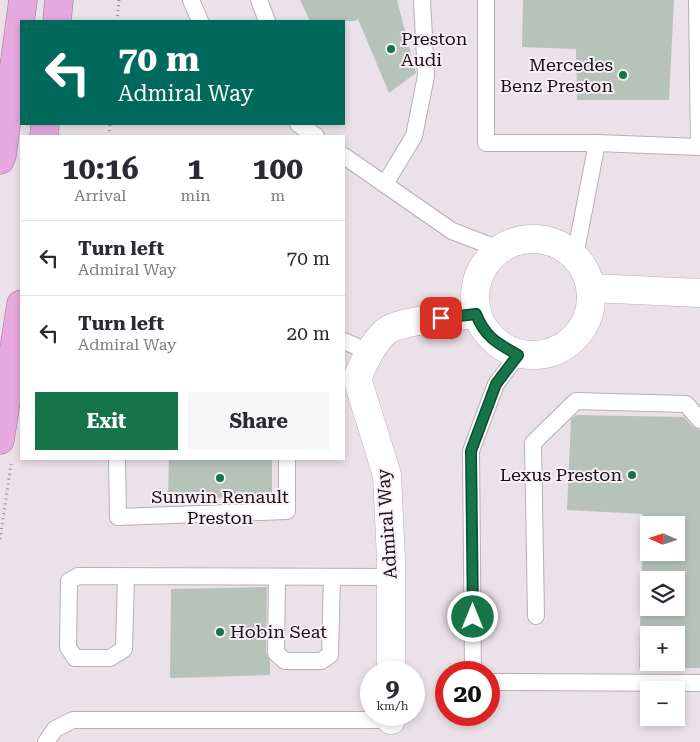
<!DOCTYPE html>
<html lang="en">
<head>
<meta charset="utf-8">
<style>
  body { margin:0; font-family:"Roboto Serif",serif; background:#f7f7f7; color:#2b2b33; height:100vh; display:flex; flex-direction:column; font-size:19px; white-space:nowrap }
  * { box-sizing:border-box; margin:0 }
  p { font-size:16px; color:#7c7c81 }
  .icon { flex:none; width:28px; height:28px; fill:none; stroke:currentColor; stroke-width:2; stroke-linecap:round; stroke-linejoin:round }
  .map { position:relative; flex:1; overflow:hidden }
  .details { position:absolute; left:20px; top:135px; width:325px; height:325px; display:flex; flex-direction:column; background:#fff; border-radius:0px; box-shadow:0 2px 8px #0003 }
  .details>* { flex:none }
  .guide { position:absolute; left:20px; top:20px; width:325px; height:105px; border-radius:0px; box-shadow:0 2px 8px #0003; background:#00695c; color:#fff; overflow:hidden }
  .needle { width:32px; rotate:273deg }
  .tools { position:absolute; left:640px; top:516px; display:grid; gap:10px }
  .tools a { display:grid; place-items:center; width:45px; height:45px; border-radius:0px; background:#fff; box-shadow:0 2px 8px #0003; font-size:25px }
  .speed { position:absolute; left:360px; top:661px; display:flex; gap:10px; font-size:25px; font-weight:700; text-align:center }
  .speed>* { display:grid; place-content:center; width:65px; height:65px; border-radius:50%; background:#fff; box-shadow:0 2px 8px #0003; line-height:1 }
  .speed small { font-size:12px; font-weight:400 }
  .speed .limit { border:8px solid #d22; background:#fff; color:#111 }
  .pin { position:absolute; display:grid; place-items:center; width:42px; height:42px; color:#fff; margin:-21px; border-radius:10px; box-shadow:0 2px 8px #0006 }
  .me { position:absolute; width:55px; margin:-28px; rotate:0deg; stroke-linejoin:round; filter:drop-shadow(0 0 4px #0008) }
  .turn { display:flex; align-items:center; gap:18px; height:105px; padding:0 15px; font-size:22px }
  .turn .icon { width:65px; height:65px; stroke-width:2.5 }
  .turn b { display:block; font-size:35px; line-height:42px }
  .eta { display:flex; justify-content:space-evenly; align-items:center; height:85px; text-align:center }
  .eta b { font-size:30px; font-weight:700; line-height:35px }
  .cta { display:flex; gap:10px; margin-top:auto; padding:10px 15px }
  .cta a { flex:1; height:58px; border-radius:0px; background:#167449; color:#fff; font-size:20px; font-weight:700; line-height:58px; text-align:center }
  .cta a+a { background:#f7f7f7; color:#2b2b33 }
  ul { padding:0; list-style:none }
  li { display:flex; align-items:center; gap:15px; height:75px; padding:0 15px; border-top:1px solid #e1e1e2 }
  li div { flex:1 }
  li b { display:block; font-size:19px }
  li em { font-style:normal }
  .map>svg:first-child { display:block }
  .building { fill:#b7c2bb; fill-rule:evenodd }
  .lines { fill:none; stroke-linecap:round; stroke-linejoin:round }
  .lane-casing { stroke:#b8aeb6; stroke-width:18 }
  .street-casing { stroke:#b8aeb6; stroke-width:29 }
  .highway-casing { stroke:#9d7498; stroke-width:29 }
  .path { stroke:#90898e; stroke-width:3; stroke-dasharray:1 4; stroke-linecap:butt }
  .lane { stroke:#fff; stroke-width:16 }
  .street { stroke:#fff; stroke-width:28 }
  .highway { stroke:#e6a9df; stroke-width:28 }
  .route-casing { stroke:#0e4b2f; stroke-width:12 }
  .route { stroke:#167449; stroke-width:9 }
  .poi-dot { fill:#167449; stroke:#f8eef6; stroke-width:2 }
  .labels { text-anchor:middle; stroke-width:4; stroke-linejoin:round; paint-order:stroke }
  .poi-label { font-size:18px; fill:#151214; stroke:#f8eef6; text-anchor:start }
  .street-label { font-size:18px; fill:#151214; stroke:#f8eef6 }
</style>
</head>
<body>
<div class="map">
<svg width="700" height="742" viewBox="0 0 700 742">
  <rect width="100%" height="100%" fill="#ebe1e9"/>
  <g class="building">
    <path d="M300,0H397L416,73L389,93L358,19L354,21H310Z"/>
    <path d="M523,0H674L669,100H577L576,49L522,47Z"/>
    <path d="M576,415L684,417L693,427L700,430V668H639L643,514L567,510L571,419ZM649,525H676V552H649ZM649,580H676V608H649ZM649,635H676V662H649Z"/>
    <path d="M169,459H272V498L168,497Z"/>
    <path d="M267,587L266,653L270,661V675L170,678L171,589Z"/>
  </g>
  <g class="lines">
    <g class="lane-casing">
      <g id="lane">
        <path d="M191,0L200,21"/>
        <path d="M259,0L267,21"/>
        <path d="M486,0V143H597L699,147L697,0"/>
        <path d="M298,124L316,136"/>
        <path d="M344,156L452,231L499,249"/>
        <path d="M385,184L414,136L426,76L422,0"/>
        <path d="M575,256L597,143"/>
        <path d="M344,341L369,352"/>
        <path d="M117,459L118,517L287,511V459"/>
        <path d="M126,576L124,649L110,658H75L68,647L69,581L78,576L391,577"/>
        <path d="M277,577L276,653L285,661H321L330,655L332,577"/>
        <path d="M536,616L533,443L576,401L686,404L700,420"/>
        <path d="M473,672L471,451L496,384L518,355"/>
        <path d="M489,682L700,683"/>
        <path d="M46,742L55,729L73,720H391"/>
      </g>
    </g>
    <g class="street-casing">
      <g id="street">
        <circle cx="533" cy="297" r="58"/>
        <path d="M591,288L700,293"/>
        <path d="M391,672V559L387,475L357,378C364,363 372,344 385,332C398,320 456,317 476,314"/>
        <path d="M391,720V715"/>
      </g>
    </g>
    <g class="highway-casing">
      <g id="highway">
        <path d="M57,21L59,0"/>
        <path d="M44,136L45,124"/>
        <path d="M0,160L2,155L23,0"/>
        <path d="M0,440L21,304"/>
      </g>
    </g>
    <g class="path">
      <path d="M117,21L119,0"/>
      <path d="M109,136L110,124"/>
      <path d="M0,539L11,464"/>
    </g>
    <use href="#lane" class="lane"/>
    <use href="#street" class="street"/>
    <use href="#highway" class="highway"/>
  </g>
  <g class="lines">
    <g class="route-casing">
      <path id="route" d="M441,318L476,314C485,337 497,343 518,355L496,384L471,451L473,617"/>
    </g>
    <use href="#route" class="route"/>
  </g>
  <g class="poi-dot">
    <circle cx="391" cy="49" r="5"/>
    <circle cx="623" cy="75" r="5"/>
    <circle cx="632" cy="475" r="5"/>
    <circle cx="220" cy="478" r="5"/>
    <circle cx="220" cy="632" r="5"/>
  </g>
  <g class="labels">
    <g class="poi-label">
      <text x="401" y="45">Preston<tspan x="401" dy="21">Audi</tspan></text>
      <text x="613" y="71" text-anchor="end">Mercedes<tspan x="613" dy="21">Benz Preston</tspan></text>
      <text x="622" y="481" text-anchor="end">Lexus Preston</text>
      <text x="220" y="503" text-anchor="middle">Sunwin Renault<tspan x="220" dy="21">Preston</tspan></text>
      <text x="230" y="638">Hobin Seat</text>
    </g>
    <g class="street-label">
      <text transform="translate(387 524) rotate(-94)" y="6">Admiral Way</text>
    </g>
  </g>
</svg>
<div class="tools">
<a><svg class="needle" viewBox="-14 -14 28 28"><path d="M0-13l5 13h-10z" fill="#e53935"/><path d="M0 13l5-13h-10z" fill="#7c7c81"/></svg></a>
<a><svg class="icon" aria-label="layers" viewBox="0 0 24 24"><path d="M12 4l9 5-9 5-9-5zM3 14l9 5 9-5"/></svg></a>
<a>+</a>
<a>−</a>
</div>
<div class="speed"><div>9<small>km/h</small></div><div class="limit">20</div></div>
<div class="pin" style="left:441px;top:318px;background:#d93025"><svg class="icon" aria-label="arrive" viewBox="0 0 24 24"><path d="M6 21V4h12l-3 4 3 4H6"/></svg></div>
<svg class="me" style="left:473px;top:617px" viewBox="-20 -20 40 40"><circle r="17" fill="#167449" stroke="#fff" stroke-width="3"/><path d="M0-11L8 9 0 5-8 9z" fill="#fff"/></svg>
<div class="guide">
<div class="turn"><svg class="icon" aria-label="left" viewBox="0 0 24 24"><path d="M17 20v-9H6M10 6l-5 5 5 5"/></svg><div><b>70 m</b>Admiral Way</div></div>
</div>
<section class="details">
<div class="eta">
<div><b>10:16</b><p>Arrival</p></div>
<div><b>1</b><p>min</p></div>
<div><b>100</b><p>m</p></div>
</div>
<ul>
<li><svg class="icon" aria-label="left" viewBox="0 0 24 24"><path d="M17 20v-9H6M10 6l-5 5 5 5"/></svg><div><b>Turn left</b><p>Admiral Way</p></div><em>70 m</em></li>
<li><svg class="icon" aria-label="left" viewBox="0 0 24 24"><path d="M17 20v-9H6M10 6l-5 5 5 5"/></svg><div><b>Turn left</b><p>Admiral Way</p></div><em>20 m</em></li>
</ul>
<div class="cta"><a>Exit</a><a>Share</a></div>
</section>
</div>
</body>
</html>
